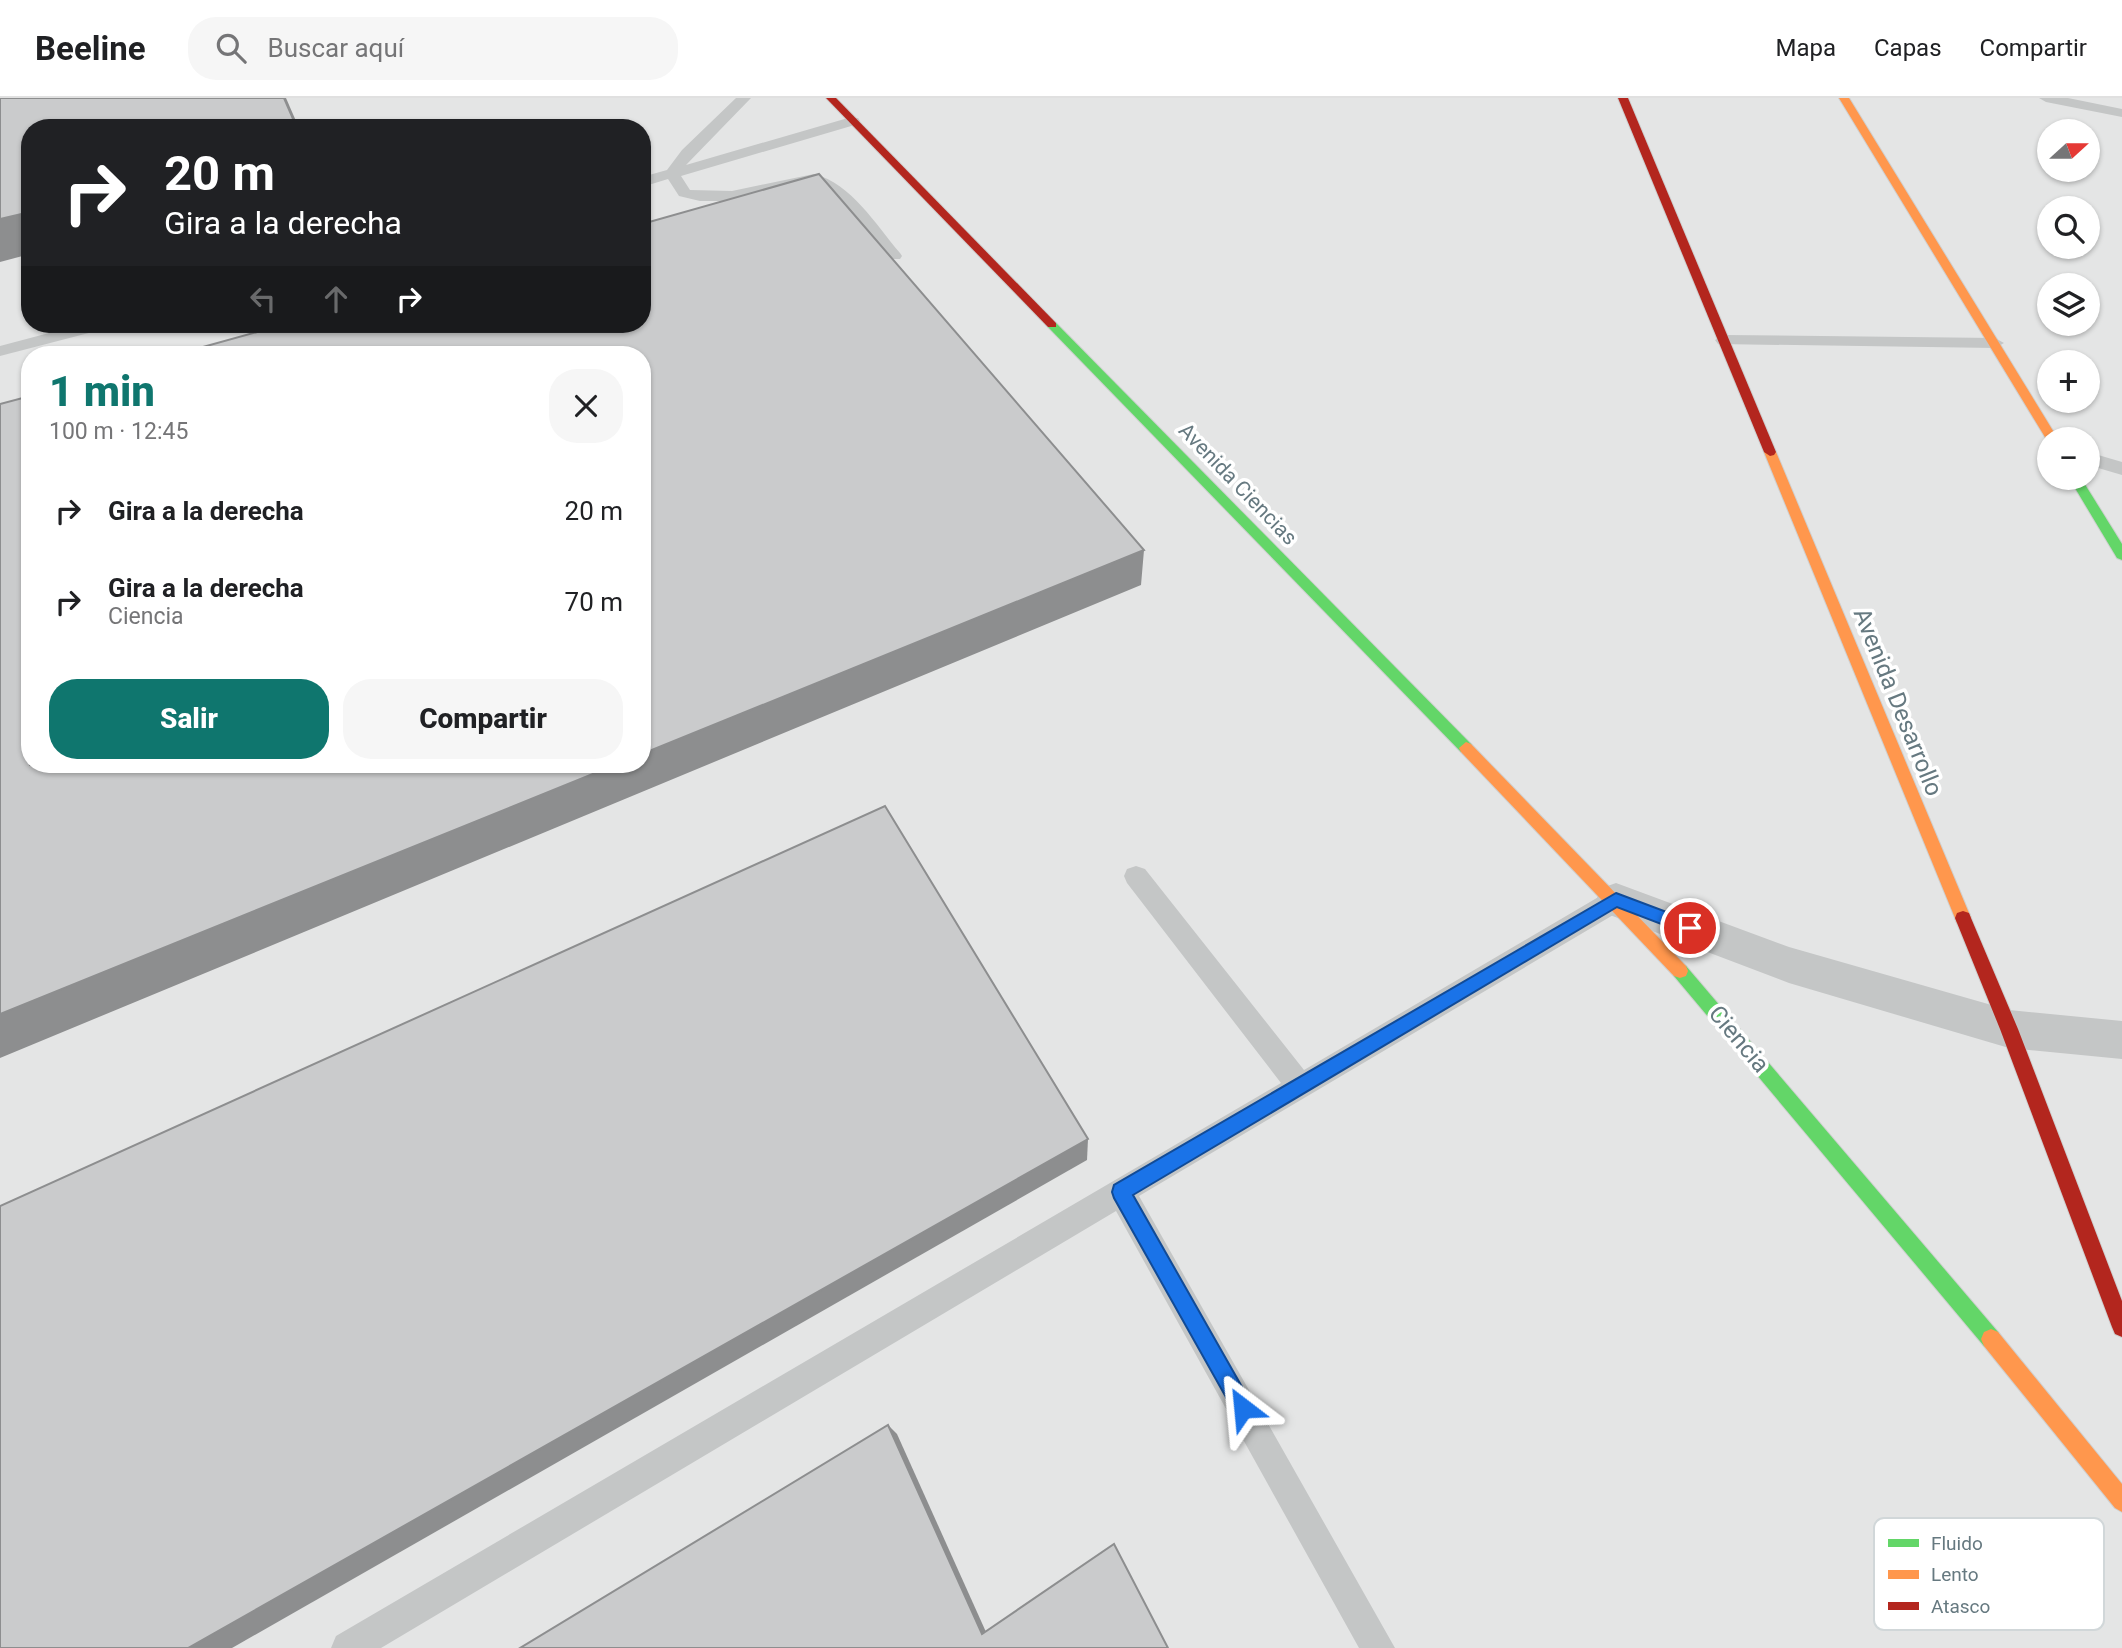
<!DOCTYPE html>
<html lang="es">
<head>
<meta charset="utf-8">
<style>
  body { margin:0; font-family:Roboto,sans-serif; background:#f6f6f6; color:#202124; height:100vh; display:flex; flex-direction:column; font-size:26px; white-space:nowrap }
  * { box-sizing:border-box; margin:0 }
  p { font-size:23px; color:#757577 }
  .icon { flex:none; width:38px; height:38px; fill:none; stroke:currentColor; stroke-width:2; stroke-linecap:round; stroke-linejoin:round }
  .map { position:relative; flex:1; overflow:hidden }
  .panel { position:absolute; left:21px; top:248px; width:630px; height:427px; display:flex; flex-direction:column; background:#fff; border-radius:28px; box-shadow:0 2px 5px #0004 }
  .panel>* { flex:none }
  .guide { position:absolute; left:21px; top:21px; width:630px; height:214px; border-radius:28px; box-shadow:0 2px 5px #0004; background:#202124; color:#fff; overflow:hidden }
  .needle { width:46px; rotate:69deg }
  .tools { position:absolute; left:2037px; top:21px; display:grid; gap:14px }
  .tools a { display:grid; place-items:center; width:63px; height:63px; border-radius:50%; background:#fff; box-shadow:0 2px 5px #0004; font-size:35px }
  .pin { position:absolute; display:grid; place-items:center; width:60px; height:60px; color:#fff; margin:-30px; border:4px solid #fff; border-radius:50%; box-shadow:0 2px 7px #0007 }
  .me { position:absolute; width:77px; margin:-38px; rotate:331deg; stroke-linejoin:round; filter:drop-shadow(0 0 5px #0008) }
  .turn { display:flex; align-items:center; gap:24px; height:147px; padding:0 28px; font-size:32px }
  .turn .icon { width:91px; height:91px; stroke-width:2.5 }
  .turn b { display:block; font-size:49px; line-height:60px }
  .lanes { display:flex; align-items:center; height:66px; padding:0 28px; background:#0003; justify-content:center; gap:35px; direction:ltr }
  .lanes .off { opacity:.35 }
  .round { display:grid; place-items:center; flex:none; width:74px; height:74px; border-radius:28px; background:#f6f6f6 }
  .overview { display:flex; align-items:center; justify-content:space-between; height:119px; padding:0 28px }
  h1 { font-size:42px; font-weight:800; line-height:52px; color:#0f766e }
  .cta { display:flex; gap:14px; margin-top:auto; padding:14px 28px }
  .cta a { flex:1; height:80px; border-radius:28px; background:#0f766e; color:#fff; font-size:28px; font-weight:800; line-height:80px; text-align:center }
  .cta a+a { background:#f6f6f6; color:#202124 }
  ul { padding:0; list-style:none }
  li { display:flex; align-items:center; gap:21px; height:91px; padding:0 28px }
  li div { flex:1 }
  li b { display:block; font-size:26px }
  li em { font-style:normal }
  header { display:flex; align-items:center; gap:42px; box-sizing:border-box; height:98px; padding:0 35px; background:#fff; border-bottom:2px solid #e0e0e0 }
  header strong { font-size:33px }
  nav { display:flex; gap:38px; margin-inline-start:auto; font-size:24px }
  .search { width:490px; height:63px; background:#f6f6f6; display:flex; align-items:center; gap:18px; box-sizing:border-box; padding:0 24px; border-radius:28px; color:#757577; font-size:26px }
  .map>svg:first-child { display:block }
  .built { fill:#e4e5e5; fill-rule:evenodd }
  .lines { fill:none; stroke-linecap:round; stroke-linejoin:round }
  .fast-casing { stroke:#cfd0d0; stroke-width:2 }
  .slow-casing { stroke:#cfd0d0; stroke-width:2 }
  .jam-casing { stroke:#cfd0d0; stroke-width:2 }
  .lane { fill:#c4c6c6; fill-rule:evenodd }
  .street { fill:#c4c6c6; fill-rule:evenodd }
  .fast { fill:#63d668; fill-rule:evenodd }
  .slow { fill:#ff974d; fill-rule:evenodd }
  .jam { fill:#b3261e; fill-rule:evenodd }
  .shaded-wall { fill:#8d8e8f }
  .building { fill:#cacbcc; stroke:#8d8e8f; stroke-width:2 }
  .route { fill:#1a73e8; stroke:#114b97; stroke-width:2 }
  .labels { text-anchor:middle; stroke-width:7; stroke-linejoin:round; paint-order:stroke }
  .far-street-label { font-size:21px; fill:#667980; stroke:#fff }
  .street-label { font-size:24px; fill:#667980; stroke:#fff }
  .key { fill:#fff; stroke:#d1d7d9; stroke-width:2 }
  .key-label { font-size:19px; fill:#667980 }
</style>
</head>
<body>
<header>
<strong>Beeline</strong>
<div class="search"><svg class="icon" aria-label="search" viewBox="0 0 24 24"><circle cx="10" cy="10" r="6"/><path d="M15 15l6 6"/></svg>Buscar aquí</div>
<nav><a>Mapa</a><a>Capas</a><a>Compartir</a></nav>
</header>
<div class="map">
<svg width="2122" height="1550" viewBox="0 0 2122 1550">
  <rect width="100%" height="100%" fill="#f4f3f2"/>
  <path class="built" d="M0,0H2122V1550H0ZM30,30H642V226H30ZM2049,33H2088V72H2049ZM2049,110H2088V149H2049ZM2049,187H2088V226H2049ZM30,257H642V667H30ZM2049,264H2088V303H2049ZM2049,341H2088V380H2049Z"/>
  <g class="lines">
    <g class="fast-casing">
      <g id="fast">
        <path d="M1048,225H1056L1471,646L1473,650L1471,654H1461L1048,229Z"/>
        <path d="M2069,380H2081L2122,446V462L2117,460Z"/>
        <path d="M1680,866L1686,868L1998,1234L2001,1241L1998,1248L1991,1251L1984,1248L1674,878L1672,873L1674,868Z"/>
      </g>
    </g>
    <g class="slow-casing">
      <g id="slow">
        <path d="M1839,0H1849L2058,341H2049L2048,344Z"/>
        <path d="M1770,350L1776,354L1971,820L1969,825L1963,827L1957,825L1955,820L1764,354Z"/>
        <path d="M1466,644L1471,646L1686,868L1688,873L1686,878L1680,880L1674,878L1461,654L1459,650Z"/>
        <path d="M1991,1231L1998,1234L2122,1386V1414L2115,1410L1984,1248L1981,1241L1984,1234Z"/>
      </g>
    </g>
    <g class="jam-casing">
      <g id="jam">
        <path d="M826,0H836L1056,225V229H1048Z"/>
        <path d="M1618,0H1628L1776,354L1774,357L1770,358L1764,354Z"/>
        <path d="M1963,813L1969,815L1971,820L2018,931L2122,1203V1239L2115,1236L2112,1229L2000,931L1955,820L1957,815Z"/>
      </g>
    </g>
    <g class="lane">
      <path d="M736,0H751L686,67L848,20H858L860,23L858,26L681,78L690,92L732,93L814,76C852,86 875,126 900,155L902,158L900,161H888L832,94L812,86L732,103H700L679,98L668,81L642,89V79L667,72L682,52Z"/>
      <path d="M2039,0H2068L2122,11V19L2046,4Z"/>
      <path d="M83,226H111L108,230L0,258V248Z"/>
      <path d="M1724,237L1995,240L2004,245L1995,250L1718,246L1715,242Z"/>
      <path d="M2088,354L2122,364V377L2088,367Z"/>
      <path d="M1136,768L1145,771L1304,972L1607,794L1616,791L1625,794L1628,802L1625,810L1139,1098L1395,1550H1359L1116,1113L381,1550H331L336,1538L1281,985L1127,785L1124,778L1127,771Z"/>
    </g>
    <path class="street" d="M1616,785L1789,849L2009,912L2122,923V961L2009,950L1789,885L1602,814L1596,802L1602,790Z"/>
    <use href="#fast" class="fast"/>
    <use href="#slow" class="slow"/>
    <use href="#jam" class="jam"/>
  </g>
  <g class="shaded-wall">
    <path d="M284,0H286L299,30H297Z"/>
    <path d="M30,114V156L0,164V121Z"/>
    <path d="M1144,452L1141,487L0,960V916L615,667H642V656Z"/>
    <path d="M1088,1041L1087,1062L232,1550H188Z"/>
    <path d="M888,1327L897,1336L986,1534L982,1536Z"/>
  </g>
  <g class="building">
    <path d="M0,0H284L297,30H30V114L0,121Z"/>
    <path d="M819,76L1144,452L642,656V257H174L286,226H642V126Z"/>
    <path d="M30,298V667H615L0,916V306Z"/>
    <path d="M885,708L1088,1041L188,1550H0V1108Z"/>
    <path d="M888,1327L982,1536L1114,1446L1168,1550H520Z"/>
  </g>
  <path class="route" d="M1616,795L1696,825L1698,830L1696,835L1690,837L1617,809L1133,1097L1250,1303L1253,1310L1250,1317L1243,1320L1236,1317L1114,1100L1112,1094L1114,1087Z"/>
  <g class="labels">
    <g class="far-street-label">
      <text transform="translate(1238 386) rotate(46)" y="7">Avenida Ciencias</text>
    </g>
    <g class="street-label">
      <text transform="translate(1898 604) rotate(68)" y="8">Avenida Desarrollo</text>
      <text transform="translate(1739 941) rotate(50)" y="8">Ciencia</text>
    </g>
  </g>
  <rect x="1874" y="1420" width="230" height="112" rx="10" class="key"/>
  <rect x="1888" y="1441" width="31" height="8" fill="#63d668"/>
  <rect x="1888" y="1472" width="31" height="9" fill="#ff974d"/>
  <rect x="1888" y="1504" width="31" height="8" fill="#b3261e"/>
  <g class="key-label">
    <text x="1931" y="1452">Fluido</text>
    <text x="1931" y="1483">Lento</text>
    <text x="1931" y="1515">Atasco</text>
  </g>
</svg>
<div class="tools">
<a><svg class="needle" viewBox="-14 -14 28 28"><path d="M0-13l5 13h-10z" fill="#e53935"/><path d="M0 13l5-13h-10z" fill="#757577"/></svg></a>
<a><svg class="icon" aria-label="search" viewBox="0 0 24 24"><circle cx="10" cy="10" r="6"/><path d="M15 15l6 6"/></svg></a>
<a><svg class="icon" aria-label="layers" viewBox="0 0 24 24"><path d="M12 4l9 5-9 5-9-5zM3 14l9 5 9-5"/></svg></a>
<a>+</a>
<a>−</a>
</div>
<div class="pin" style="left:1690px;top:830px;background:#d93025"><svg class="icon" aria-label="arrive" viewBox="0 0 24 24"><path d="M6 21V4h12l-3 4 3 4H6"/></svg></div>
<svg class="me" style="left:1243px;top:1310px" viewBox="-20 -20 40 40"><path d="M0-17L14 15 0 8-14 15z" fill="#1a73e8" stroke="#fff" stroke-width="4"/></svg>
<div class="guide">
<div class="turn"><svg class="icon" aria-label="right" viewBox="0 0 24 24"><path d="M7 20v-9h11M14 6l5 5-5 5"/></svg><div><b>20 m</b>Gira a la derecha</div></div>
<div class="lanes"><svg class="icon off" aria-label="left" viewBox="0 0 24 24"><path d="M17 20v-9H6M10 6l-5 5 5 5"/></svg><svg class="icon off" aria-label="ahead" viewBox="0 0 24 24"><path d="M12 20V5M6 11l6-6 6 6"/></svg><svg class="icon" aria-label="right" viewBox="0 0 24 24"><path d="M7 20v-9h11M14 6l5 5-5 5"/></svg></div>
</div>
<section class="panel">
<div class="overview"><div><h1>1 min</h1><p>100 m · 12:45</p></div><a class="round"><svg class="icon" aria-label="close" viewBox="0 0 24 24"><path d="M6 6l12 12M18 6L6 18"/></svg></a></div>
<ul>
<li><svg class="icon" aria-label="right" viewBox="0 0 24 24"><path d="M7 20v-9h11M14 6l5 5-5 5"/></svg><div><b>Gira a la derecha</b></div><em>20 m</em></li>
<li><svg class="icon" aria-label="right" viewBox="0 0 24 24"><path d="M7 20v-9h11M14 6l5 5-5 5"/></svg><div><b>Gira a la derecha</b><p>Ciencia</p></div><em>70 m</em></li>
</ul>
<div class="cta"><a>Salir</a><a>Compartir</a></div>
</section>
</div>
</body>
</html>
